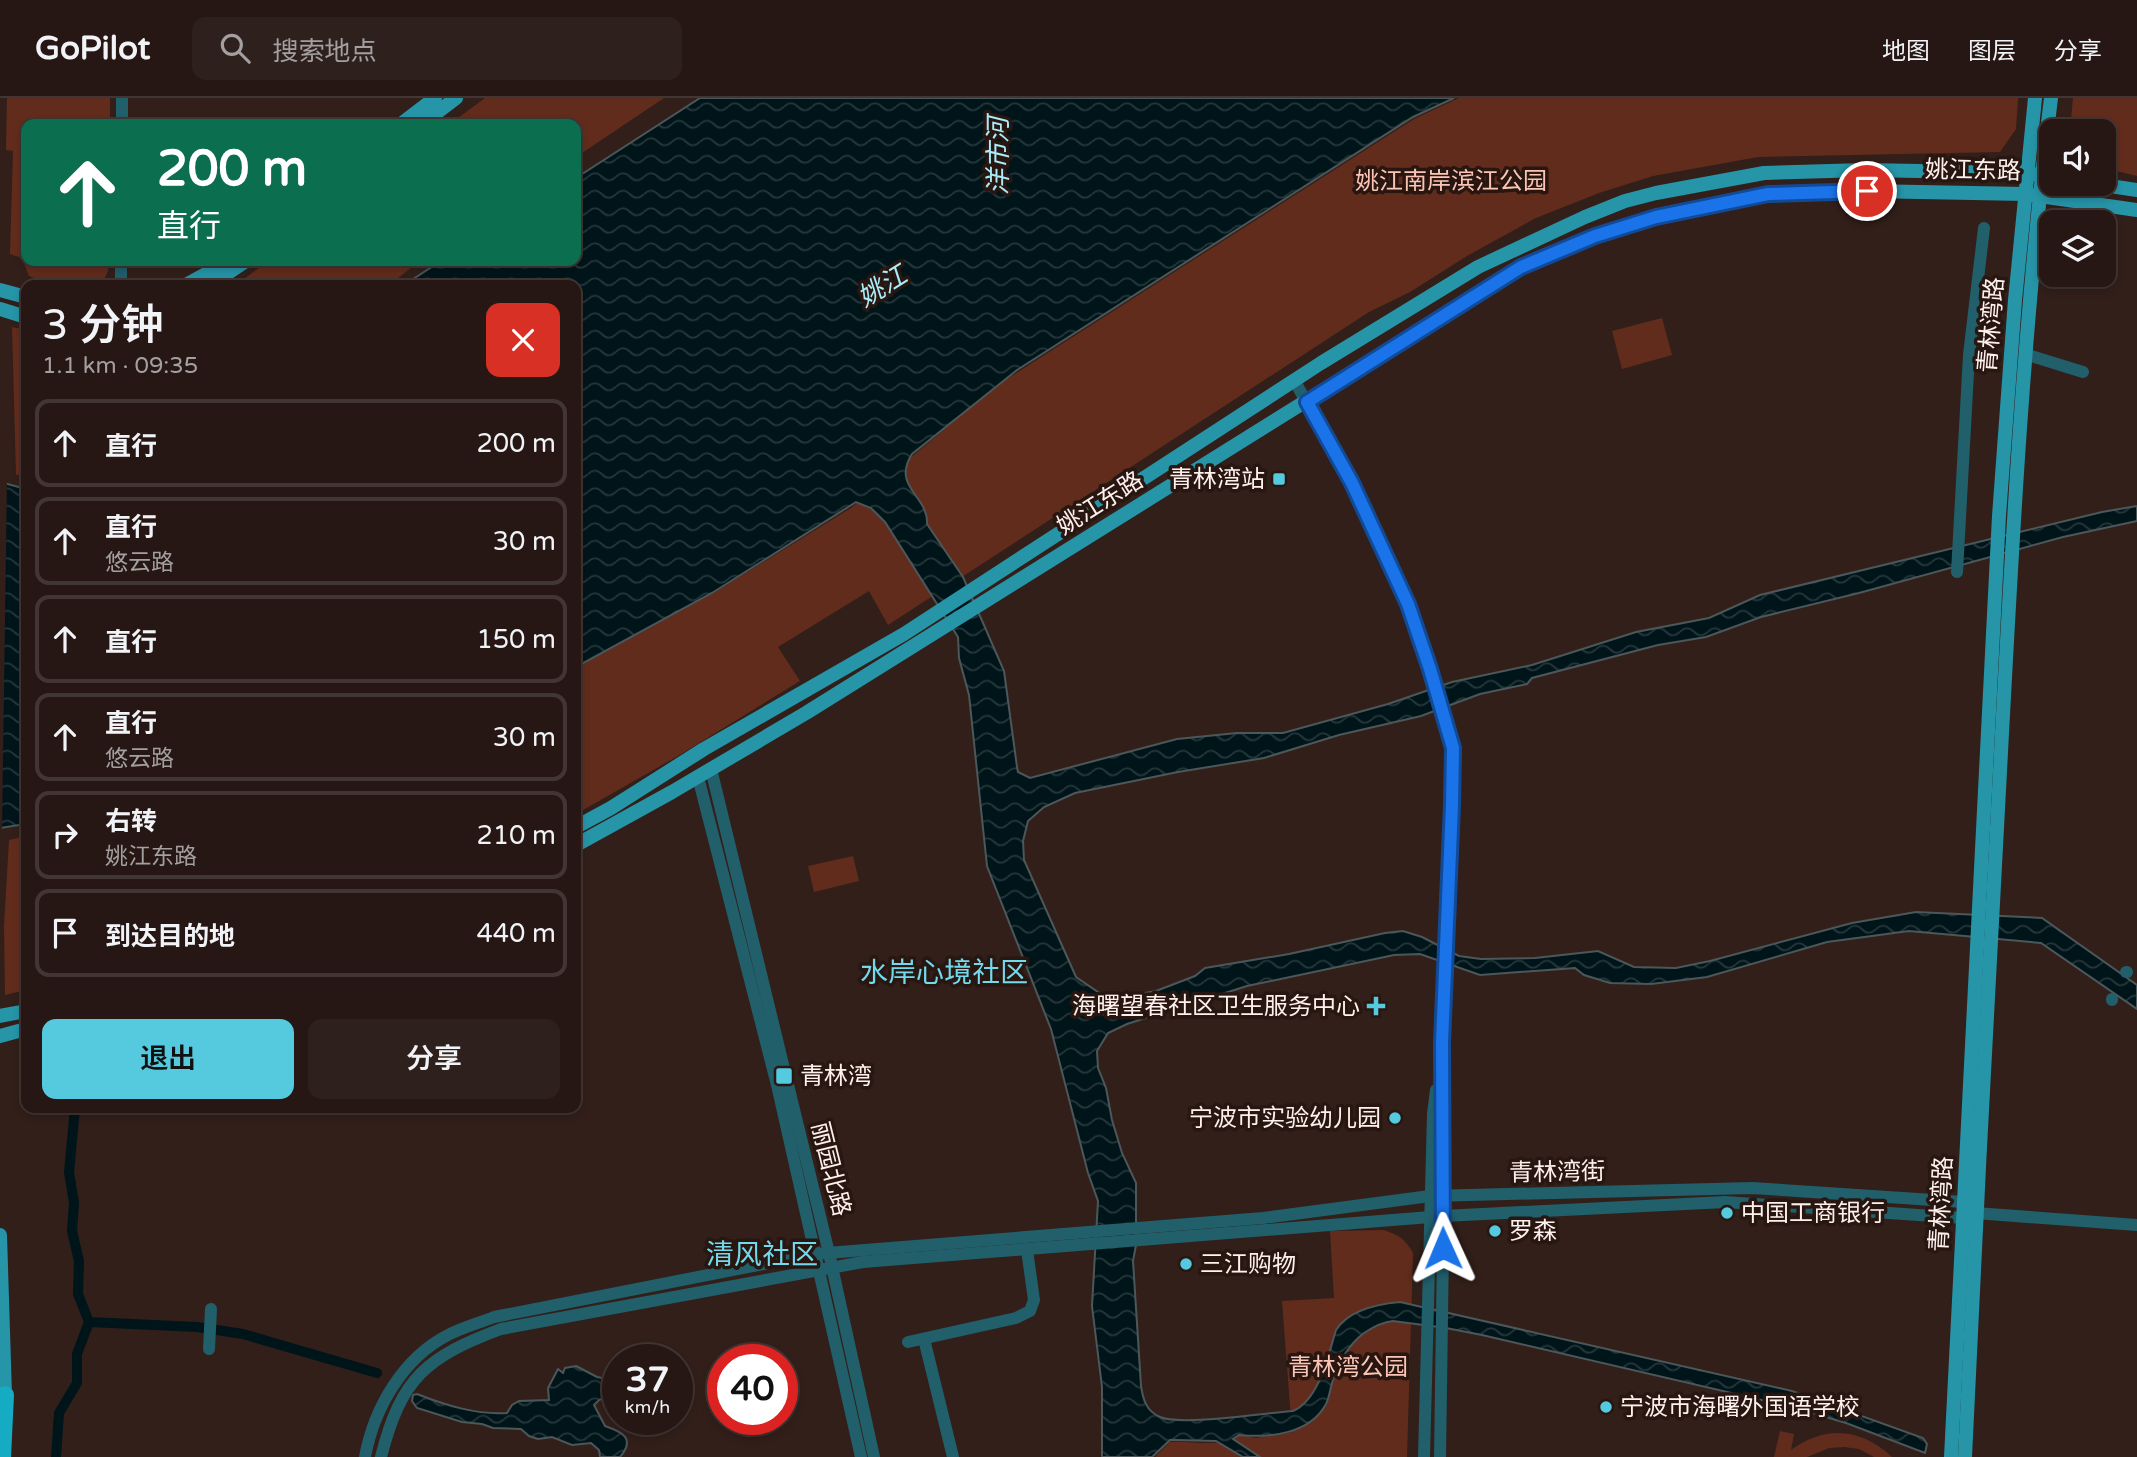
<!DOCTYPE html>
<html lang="zh">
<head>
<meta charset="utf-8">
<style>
  body { margin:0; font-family:"Varela Round","Noto Sans SC",sans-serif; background:#2e201d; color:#f1f3f6; height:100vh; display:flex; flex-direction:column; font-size:26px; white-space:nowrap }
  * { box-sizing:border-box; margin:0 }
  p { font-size:23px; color:#a49fa0 }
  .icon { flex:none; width:38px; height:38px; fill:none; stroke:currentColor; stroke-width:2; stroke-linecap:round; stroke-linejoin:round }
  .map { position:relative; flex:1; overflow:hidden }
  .details { position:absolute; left:21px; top:182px; width:560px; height:833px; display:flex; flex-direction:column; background:#261714; border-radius:14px; box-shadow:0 4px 10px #0003,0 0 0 2px #423634 }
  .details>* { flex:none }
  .hud { position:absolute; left:21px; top:21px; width:560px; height:147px; border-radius:14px; box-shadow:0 4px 10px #0003,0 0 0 2px #423634; background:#0b6e4f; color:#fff; overflow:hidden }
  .tools { position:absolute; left:2039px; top:21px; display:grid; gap:14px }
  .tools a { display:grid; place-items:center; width:77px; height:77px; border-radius:14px; background:#261714; box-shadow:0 4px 10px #0003,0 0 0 2px #423634; font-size:35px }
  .speed { position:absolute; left:602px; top:1246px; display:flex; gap:14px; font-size:35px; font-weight:700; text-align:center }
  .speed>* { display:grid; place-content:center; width:91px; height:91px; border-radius:50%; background:#261714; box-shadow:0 4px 10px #0003,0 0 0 2px #423634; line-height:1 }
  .speed small { font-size:18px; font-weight:400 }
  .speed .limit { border:10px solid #d22; background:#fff; color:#111 }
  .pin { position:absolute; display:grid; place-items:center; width:60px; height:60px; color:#fff; margin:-30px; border:4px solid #fff; border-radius:50%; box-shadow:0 2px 7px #0007 }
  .me { position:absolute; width:77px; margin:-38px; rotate:359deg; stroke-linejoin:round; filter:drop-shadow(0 0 5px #0008) }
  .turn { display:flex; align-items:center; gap:24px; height:147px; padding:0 21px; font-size:32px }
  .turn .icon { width:91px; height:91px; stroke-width:2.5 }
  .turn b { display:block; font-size:49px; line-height:60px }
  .round { display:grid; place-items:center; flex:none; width:74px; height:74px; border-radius:14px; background:#2e201d }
  .summary { display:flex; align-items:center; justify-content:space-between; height:119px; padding:0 21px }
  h1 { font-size:42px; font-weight:600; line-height:52px }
  .cta { display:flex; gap:14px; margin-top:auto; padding:14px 21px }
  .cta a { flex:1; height:80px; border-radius:14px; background:#55cadf; color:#111; font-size:28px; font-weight:600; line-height:80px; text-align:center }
  .cta a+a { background:#2e201d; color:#f1f3f6 }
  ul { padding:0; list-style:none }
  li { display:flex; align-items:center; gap:21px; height:88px; margin:0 14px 10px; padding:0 7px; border:4px solid #423634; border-radius:14px }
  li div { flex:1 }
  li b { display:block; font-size:26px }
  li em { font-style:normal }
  header { display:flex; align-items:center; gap:42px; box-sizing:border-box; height:98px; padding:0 35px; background:#261714; border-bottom:2px solid #423634 }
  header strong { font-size:33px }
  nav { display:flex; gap:38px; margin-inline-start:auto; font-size:24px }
  .search { width:490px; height:63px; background:#2e201d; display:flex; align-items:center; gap:18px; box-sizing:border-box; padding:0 24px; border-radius:14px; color:#a49fa0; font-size:26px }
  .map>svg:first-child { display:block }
  .park { fill:#622c1c }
  .water { fill:url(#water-waves); stroke:#4c5759; stroke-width:2 }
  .pier { fill:#321f1a }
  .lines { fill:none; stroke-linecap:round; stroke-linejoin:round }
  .canal { stroke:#00151a; stroke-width:10 }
  .minor { stroke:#215f6b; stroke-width:12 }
  .major { stroke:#2695a8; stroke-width:14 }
  .highway { stroke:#15abc2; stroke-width:18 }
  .route-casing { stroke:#114b97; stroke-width:18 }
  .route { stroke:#1a73e8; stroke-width:12 }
  .poi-dot { fill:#55cadf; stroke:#281611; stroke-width:2.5 }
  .labels { text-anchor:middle; stroke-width:7; stroke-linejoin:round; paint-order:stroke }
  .street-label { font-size:24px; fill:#fef0ec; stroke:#281611 }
  .park-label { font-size:24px; fill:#fcc4b4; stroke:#281611 }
  .poi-label { font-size:24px; fill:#fef0ec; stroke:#281611; text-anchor:start }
  .water-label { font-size:26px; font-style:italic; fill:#aaecfa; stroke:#281611 }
  .quarter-label { font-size:28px; fill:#73daee; stroke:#281611 }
</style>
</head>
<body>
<header>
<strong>GoPilot</strong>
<div class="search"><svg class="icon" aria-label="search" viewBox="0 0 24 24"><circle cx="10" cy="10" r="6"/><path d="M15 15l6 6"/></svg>搜索地点</div>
<nav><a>地图</a><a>图层</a><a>分享</a></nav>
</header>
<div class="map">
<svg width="2137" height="1359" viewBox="0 0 2137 1359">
  <defs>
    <pattern id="water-waves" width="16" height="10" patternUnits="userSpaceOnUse" patternTransform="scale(1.75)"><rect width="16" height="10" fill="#00151a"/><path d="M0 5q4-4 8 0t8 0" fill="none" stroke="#26373b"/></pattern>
  </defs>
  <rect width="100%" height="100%" fill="#321f1a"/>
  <g class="park">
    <path d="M7,0H110V26H26V163H108V173L101,187H52L29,178L22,160L10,156L13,53L6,52Z"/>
    <path d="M485,0H664L576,59V26H450Z"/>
    <path d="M1459,0H2018L2016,31L2000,54L1758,59L1653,78L1599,95L1536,120L1467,158L1410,194L1369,214L888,527L869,493L778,549L800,583L678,658L576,716V570L712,496L851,410L996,288L1414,21Z"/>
    <path d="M2073,0H2137V78L2104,70V33H2070Z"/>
    <path d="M268,163H420L389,187H236Z"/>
    <path d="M1662,220L1672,257L1622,271L1612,233Z"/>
    <path d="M12,229L26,232V376L16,377Z"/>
    <path d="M26,738V892L5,897L4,828L9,742Z"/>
    <path d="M853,758L859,783L814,794L808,768Z"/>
    <path d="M1384,1132C1399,1137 1406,1142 1413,1155L1407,1359H1155L1170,1344C1190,1342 1223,1351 1240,1337L1256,1340L1292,1334L1282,1203L1334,1200L1330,1133Z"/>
    <path d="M1780,1333L1794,1336L1791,1352C1826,1327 1861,1330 1892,1359H1874L1859,1351L1844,1349L1829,1350L1807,1359H1774Z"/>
  </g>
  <g class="water">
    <path d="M700,0H1454L1413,19L1017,272L912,356C891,389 929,398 927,426L963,479L1004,573L1017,669L1018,674L1030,680L1177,641L1237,635H1283L1388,606L1452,584L1532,567L1636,534L1709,520L1760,497L2102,414L2137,408V423L2063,439L1859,495L1761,519L1706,539L1658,547L1532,580L1527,586L1480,596L1421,618L1339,637L1264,660L1178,674L1075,695L1044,709L1028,723L1023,743L1024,762L1076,879L1101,896L1116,900L1156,893L1195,878L1205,870L1289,856L1385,835L1403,833L1422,839L1459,858L1481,861L1535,860L1598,853L1634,869L1676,870L1710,863L1852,825L1916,814L2042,820L2137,887V911L2041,845L1909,833L1827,844L1707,879L1651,886L1610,885L1584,877L1575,870L1480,877L1420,856L1394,857L1247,888L1127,926L1108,935L1097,953L1098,970L1106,990L1112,1022L1122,1055L1136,1085V1147L1133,1163L1141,1288C1143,1301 1146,1313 1160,1319C1180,1328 1266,1315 1293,1313C1319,1302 1328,1258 1336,1232C1349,1212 1377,1206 1400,1204L1792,1293L1923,1340L1927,1346L1925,1355L1846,1325L1792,1309L1482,1237L1446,1230L1393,1223C1382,1224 1373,1229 1364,1235C1347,1248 1338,1265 1332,1285C1330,1292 1329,1300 1326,1306C1310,1336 1270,1340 1239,1337L1233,1341L1260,1359H1243L1216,1343L1176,1342H1170L1152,1359H1102V1289L1092,1208L1098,1103L1088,1075L1051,931L987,768L969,597L959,560L958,539L885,424L871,410L856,404L712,495L576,569V187H404L441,163H576V80Z"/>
    <path d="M0,384L26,391V726L0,730Z"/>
    <path d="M576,1268L597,1279L618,1283V1294L599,1302L594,1307L605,1328C622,1334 636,1340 620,1359H600L599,1352L591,1345L572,1347L552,1339L538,1341L529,1338L521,1331L493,1330L482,1326L462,1324L417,1310L412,1303L413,1297L417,1296C445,1307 476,1317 507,1315L512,1307L519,1303L549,1302L548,1290L558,1271L563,1275L565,1270Z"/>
  </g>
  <path class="pier" d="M0,380L7,382L2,733L0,734Z"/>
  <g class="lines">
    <g class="canal">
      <path d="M89,1224L197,1229L243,1236L377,1275"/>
      <path d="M56,1359L59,1315L77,1285V1256L89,1224L78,1196L79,1163L72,1133L74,1105L69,1074L75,1010"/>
    </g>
    <g class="minor">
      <path d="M122,26V0"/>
      <path d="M121,187V163"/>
      <path d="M2025,256L2083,274"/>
      <path d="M1294,282L1352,385L1408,506L1430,571L1453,650L1452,707L1442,944L1443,1150L1440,1359"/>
      <path d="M1957,474L1969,257L1984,130"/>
      <path d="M711,671L829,1155L874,1359"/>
      <path d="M698,679L777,987L861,1359"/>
      <path d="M2126,874H2127"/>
      <path d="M2112,902V901"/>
      <path d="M924,1241L953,1359"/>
      <path d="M908,1244L1016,1220L1030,1213L1034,1202L1027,1152"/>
      <path d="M209,1251L211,1211"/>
      <path d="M365,1359C374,1310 403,1260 448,1237C463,1229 479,1225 494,1219L815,1156L1263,1120L1430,1098L1752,1090L1963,1104L1970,1110"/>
      <path d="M381,1359C401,1280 426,1259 501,1231L863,1164L1443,1118L1725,1104L1963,1120L1975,1115L2137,1127"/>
      <path d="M1424,1359L1433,1016L1436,992"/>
    </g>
    <g class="major">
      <path d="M401,26L435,0"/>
      <path d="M422,26L456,0"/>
      <path d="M2097,86L2137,92"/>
      <path d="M186,187L206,176L224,163"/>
      <path d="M210,187L246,163"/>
      <path d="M0,192L26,199"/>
      <path d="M0,211L26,219"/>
      <path d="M576,729L611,710L704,651L904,536L1321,265L1478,169L1585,119L1625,103L1656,95L1764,75L1865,72L2027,75L2051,79"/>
      <path d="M576,747L672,694L806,615L1521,169L1595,138L1656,119L1768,96L1867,93L2025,96L2137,112"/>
      <path d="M0,918L26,913"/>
      <path d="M0,938L26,931"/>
      <path d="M0,1137L5,1297"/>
      <path d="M1951,1359L1999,418L2015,202L2035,0"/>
      <path d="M1965,1359C1974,1149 1986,940 1997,730C2010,486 2021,243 2051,0"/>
    </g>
    <path class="highway" d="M2,1359L5,1297"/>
  </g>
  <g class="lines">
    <g class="route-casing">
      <path id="route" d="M1443,1150L1442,944L1452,707L1453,650L1430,571L1408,506L1352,385L1307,304L1521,169L1595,138L1656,119L1768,96L1867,93"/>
    </g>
    <use href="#route" class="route"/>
  </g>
  <g class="poi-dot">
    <rect x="1272" y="374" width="14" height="14" rx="3.5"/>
    <path d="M1372.5 897.5h7v7h7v7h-7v7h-7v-7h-7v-7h7z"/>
    <rect x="775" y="969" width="18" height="18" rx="3.5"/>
    <circle cx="1395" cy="1020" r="7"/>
    <circle cx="1727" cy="1115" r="7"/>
    <circle cx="1495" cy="1133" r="7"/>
    <circle cx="1186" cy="1166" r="7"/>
    <circle cx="1606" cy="1309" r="7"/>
  </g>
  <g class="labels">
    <g class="street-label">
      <text transform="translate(1973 72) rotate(1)" y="8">姚江东路</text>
      <text transform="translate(1991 227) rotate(-85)" y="8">青林湾路</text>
      <text transform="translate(1100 405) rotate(-32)" y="8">姚江东路</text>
      <text transform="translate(831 1071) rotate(76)" y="8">丽园北路</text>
      <text transform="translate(1557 1074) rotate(-1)" y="8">青林湾街</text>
      <text transform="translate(1941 1106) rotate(-87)" y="8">青林湾路</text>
    </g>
    <g class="park-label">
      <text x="1451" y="91">姚江南岸滨江公园</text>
      <text x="1348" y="1277">青林湾公园</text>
    </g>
    <g class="poi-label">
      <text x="1265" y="389" text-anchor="end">青林湾站</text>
      <text x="1360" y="916" text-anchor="end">海曙望春社区卫生服务中心</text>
      <text x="800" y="986">青林湾</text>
      <text x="1381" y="1028" text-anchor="end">宁波市实验幼儿园</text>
      <text x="1741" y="1123">中国工商银行</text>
      <text x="1509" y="1141">罗森</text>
      <text x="1200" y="1174">三江购物</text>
      <text x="1620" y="1317">宁波市海曙外国语学校</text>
    </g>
    <g class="water-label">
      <text transform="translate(998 58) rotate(-90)" y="9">洋市河</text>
      <text transform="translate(882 188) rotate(-32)" y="9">姚江</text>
    </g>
    <g class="quarter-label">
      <text x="944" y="884">水岸心境社区</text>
      <text x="762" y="1166">清风社区</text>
    </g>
  </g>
</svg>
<div class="tools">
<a><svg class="icon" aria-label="sound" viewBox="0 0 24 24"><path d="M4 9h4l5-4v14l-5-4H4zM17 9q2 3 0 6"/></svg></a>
<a><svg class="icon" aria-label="layers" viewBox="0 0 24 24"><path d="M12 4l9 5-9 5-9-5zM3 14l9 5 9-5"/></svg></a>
</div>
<div class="speed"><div>37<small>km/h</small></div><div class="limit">40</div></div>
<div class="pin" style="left:1867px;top:93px;background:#d93025"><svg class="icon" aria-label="arrive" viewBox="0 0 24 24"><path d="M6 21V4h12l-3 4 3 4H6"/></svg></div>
<svg class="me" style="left:1443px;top:1150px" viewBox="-20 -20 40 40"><path d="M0-17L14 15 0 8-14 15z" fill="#1a73e8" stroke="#fff" stroke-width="4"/></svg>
<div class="hud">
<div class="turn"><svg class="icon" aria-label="ahead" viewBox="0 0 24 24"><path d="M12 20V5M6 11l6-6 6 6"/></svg><div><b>200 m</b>直行</div></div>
</div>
<section class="details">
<div class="summary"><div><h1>3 分钟</h1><p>1.1 km · 09:35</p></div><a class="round" style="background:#d93025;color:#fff"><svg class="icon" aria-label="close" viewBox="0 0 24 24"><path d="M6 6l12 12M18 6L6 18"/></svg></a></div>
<ul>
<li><svg class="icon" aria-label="ahead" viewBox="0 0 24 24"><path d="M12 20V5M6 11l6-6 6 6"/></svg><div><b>直行</b></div><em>200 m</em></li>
<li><svg class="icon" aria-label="ahead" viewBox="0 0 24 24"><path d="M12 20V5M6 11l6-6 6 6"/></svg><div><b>直行</b><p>悠云路</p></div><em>30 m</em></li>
<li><svg class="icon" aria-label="ahead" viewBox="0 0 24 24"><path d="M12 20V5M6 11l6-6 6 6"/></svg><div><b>直行</b></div><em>150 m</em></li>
<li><svg class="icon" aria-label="ahead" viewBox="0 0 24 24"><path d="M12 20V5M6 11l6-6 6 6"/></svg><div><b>直行</b><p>悠云路</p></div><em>30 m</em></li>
<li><svg class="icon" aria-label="right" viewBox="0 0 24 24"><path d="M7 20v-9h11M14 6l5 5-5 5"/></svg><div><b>右转</b><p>姚江东路</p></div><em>210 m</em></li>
<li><svg class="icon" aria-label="arrive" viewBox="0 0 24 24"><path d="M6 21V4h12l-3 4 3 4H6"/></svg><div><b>到达目的地</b></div><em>440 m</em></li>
</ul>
<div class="cta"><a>退出</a><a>分享</a></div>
</section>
</div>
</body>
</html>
